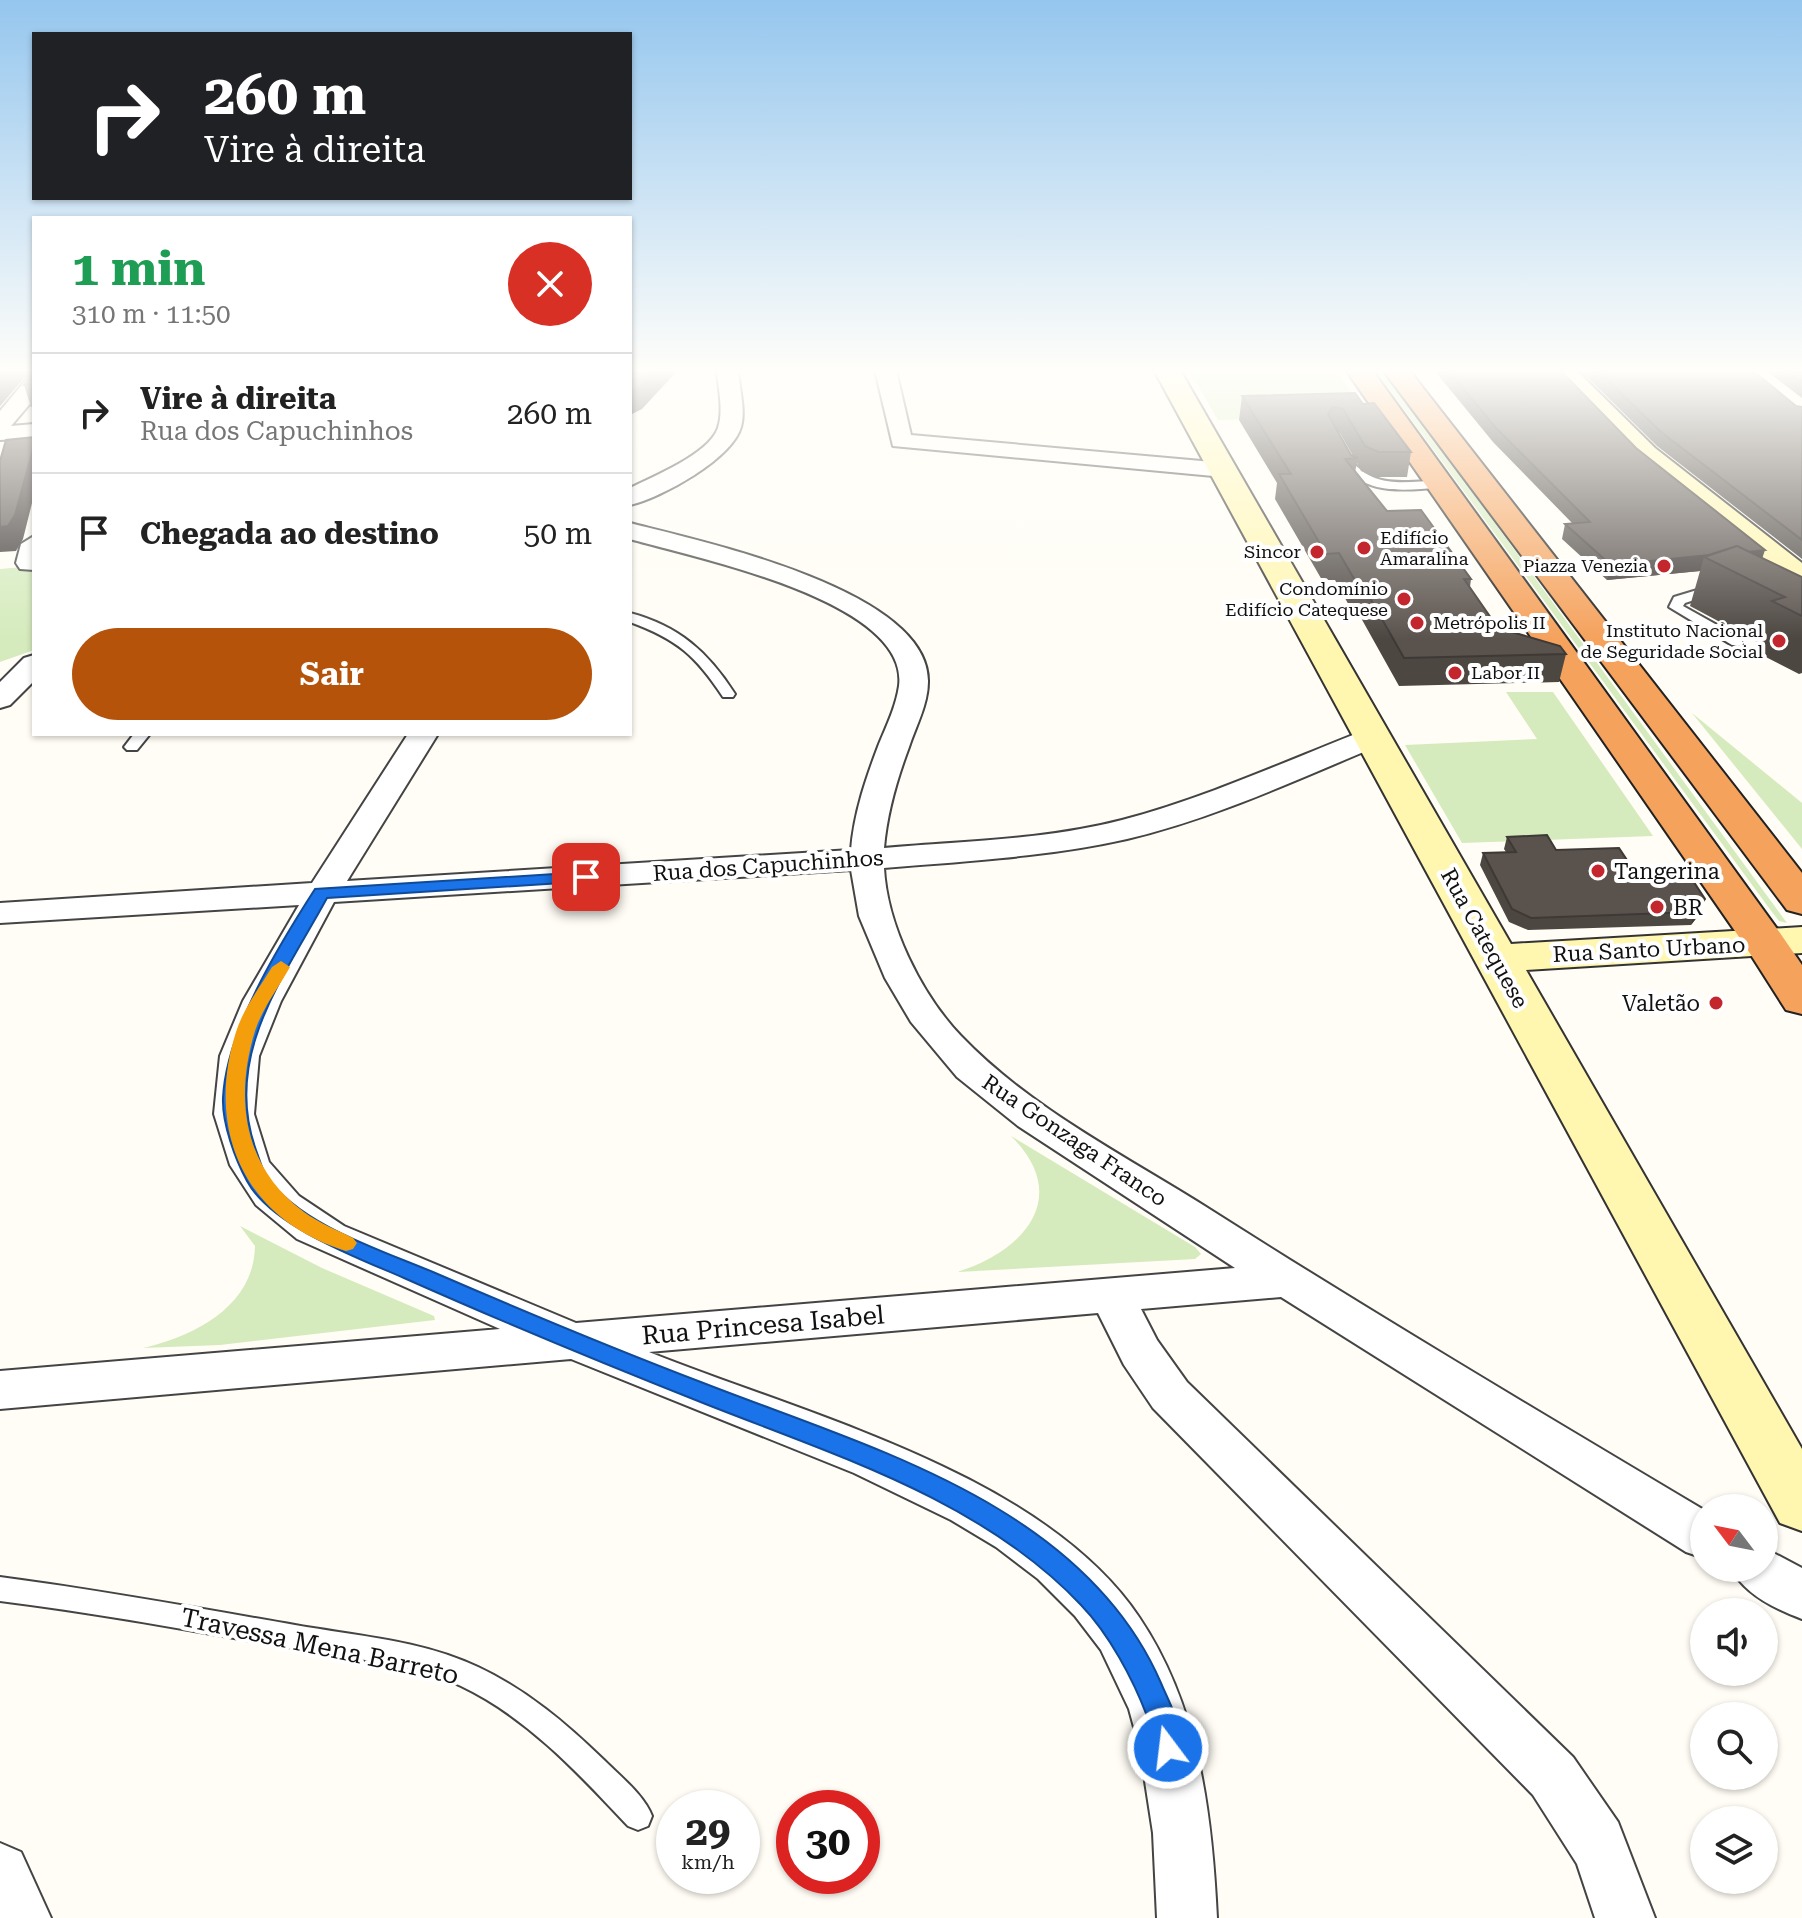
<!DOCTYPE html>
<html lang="pt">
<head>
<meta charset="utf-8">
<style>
  body { margin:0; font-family:"Roboto Serif",serif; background:#f6f6f6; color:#222; height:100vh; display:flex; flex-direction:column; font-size:30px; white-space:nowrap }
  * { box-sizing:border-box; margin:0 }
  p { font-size:26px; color:#767676 }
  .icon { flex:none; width:44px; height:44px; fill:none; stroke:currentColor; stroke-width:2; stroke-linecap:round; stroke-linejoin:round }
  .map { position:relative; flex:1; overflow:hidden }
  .side { position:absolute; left:32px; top:216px; width:600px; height:520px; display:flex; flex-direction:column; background:#fff; border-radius:0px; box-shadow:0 2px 6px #0004 }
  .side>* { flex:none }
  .top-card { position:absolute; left:32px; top:32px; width:600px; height:168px; border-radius:0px; box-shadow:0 2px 6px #0004; background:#202124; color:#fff; overflow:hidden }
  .needle { width:52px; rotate:302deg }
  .controls { position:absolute; left:1690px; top:1494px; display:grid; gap:16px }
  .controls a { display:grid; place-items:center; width:88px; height:88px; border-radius:50%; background:#fff; box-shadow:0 2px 6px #0004; font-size:40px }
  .speed { position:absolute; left:656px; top:1790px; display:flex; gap:16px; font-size:40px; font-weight:700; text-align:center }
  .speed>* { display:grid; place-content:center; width:104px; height:104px; border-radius:50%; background:#fff; box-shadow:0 2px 6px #0004; line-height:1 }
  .speed small { font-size:20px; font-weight:400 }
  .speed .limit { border:12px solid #d22; background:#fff; color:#111 }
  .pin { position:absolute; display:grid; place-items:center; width:68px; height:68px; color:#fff; margin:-34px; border-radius:16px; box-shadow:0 4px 12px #0006 }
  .me { position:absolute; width:88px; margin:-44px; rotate:345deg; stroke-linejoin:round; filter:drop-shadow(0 0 6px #0008) }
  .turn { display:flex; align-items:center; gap:28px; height:168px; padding:0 40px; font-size:36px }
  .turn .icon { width:104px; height:104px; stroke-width:2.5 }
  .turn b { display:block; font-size:56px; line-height:68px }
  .round { display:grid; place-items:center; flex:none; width:84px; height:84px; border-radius:42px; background:#f6f6f6 }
  .overview { display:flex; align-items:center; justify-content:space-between; height:136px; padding:0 40px }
  h1 { font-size:48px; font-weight:700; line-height:60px; color:#1e9e55 }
  .button { display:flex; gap:16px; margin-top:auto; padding:16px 40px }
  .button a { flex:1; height:92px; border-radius:48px; background:#b45309; color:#fff; font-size:32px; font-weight:700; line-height:92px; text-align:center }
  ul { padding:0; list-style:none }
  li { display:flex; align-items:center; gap:24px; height:120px; padding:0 40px; border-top:2px solid #e0e0e0 }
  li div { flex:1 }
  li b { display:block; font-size:30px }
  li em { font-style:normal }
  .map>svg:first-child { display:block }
  .green { fill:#d5ebbd }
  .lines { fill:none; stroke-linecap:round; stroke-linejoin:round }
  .lane-casing { stroke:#444; stroke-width:4 }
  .street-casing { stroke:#444; stroke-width:4 }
  .secondary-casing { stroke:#333; stroke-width:4 }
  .highway-casing { stroke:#222; stroke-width:4 }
  .lane { fill:#fff; fill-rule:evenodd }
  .street { fill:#fff; fill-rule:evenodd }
  .secondary { fill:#fff6b0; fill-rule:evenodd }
  .highway { fill:#f5a25d; fill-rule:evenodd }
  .wall { fill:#4d4742; fill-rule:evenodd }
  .shaded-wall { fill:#3f3936 }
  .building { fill:#5a524d; stroke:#3f3936; stroke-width:2 }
  .route { fill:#1a73e8; stroke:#114b97; stroke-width:2 }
  .slow { fill:#f59e0b }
  .poi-dot { fill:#c4262e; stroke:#fff; stroke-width:3 }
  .labels { text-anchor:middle; stroke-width:8; stroke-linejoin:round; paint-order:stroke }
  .far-poi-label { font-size:18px; fill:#111; stroke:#fff; text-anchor:end }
  .street-label { font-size:22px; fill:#111; stroke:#fff }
  .poi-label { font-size:22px; fill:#111; stroke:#fff; text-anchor:start }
  .near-street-label { font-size:26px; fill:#111; stroke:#fff }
</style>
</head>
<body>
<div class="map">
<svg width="1802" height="1918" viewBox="0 0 1802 1918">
  <rect width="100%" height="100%" fill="#fffdf5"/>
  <g class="green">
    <path d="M1189,370H1335L1370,416L1218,420Z"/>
    <path d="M1375,370H1383L1787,923L1779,921L1769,908Z"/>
    <path d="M34,566V650L0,662V569Z"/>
    <path d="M1506,692H1553L1653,836L1462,843L1405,745L1537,739Z"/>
    <path d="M1692,713L1802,803V849Z"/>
    <path d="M1011,1136L1195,1247L1201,1254L1195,1259L957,1272C1023,1252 1073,1197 1011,1136Z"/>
    <path d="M240,1226L322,1268L434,1316L435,1320L220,1345L143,1348C195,1336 254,1306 255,1246Z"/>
  </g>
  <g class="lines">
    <g class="lane-casing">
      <g id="lane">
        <path d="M1343,460H1351C1374,489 1406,482 1439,480L1445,484C1438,489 1430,488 1421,489C1389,491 1361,490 1341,462Z"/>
        <path d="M1717,584L1724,588L1722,591L1685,603L1683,606L1742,639V645H1732L1669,607L1674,597Z"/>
        <path d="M630,613C679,626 708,652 735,694L733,697H723C696,656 677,639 630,622Z"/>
        <path d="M134,734H150L137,750H127L124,747Z"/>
        <path d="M0,1577C99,1590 197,1608 295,1625C357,1636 421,1640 478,1667C527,1690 567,1724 605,1761C621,1777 644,1795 652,1816L648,1826L638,1830L628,1826C578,1773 528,1718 461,1686C414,1663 357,1660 307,1651C205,1633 103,1614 0,1601Z"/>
      </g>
    </g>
    <g class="street-casing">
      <g id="street">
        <path d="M717,370H738C739,388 746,410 741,427C732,459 661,498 630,505V488C654,476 709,454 718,428C724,410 718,388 717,370Z"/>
        <path d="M875,370H896L911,435L1224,463L1236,470L1224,477L893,446Z"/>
        <path d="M34,379V399L11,426L34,424V438L0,440V411L26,380Z"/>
        <path d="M630,523C700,541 930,590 928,682C928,704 916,726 909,747C897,779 887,813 884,848C963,841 1045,840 1122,820C1205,798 1284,762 1363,731H1385L1389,737L1385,743C1300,778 1216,818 1127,839C1047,857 966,861 884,868C887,925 921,994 961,1036C1029,1107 1120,1153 1203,1205C1368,1310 1536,1410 1704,1510V1558L1686,1552L1281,1297L1141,1309L1157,1340L1187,1382L1573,1757L1618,1822L1655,1918H1595L1577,1864L1533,1795L1153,1408L1124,1365L1098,1313L649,1352C803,1414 1042,1473 1139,1617C1199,1706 1212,1813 1217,1918H1157L1153,1833L1140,1749L1129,1709L1101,1650L1075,1616L1038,1579L996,1547L951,1520L854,1473L571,1359L0,1409V1371L500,1329L297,1239L256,1205L230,1165L214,1114L220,1056L243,1001L299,905L0,923V903L312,883L408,734H438L347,881L851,850C854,813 866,778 879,744C887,725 896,706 899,686C910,600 691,557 630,539ZM851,870L859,916L885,978L911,1022L957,1077L1018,1126L1235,1268L576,1323L344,1226L299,1196L269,1162L254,1114L259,1056L281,1001L334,902Z"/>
        <path d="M34,536V570L20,569L16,563L21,544Z"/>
        <path d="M34,655V681L10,705L0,708V682L24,658Z"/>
        <path d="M1764,1548L1802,1568V1619C1775,1609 1744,1594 1731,1568H1764Z"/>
        <path d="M0,1843L21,1852L51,1918H0Z"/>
      </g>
    </g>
    <g class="secondary-casing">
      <g id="secondary">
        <path d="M1154,370H1180L1511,944L1802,927V953L1526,970L1802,1449V1531L1780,1523Z"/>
        <path d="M1548,370H1576L1655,448L1802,563V589L1791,586L1635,460Z"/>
      </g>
    </g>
    <g class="highway-casing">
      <g id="highway">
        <path d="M1346,370H1372L1780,933L1802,965V1014L1786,1010L1744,944Z"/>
        <path d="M1383,370H1409L1802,873V914L1787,910Z"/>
      </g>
    </g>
    <use href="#lane" class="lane"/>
    <use href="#street" class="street"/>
    <use href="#secondary" class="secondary"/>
    <use href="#highway" class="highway"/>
  </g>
  <g class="wall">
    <path d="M0,370H34V407H31L24,385L30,377L24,378L0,406Z"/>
    <path d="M1434,370H1560L1636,448L1762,558L1802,577V673L1799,674L1756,652L1759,643L1690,606L1700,571L1607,580L1562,539L1565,524H1573L1493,442Z"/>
    <path d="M1580,370H1752L1796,406L1802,407V559L1657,446Z"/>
    <path d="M1765,370H1802V398Z"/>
    <path d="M1242,396L1363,404L1411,452L1407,477H1374L1361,471L1357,463L1355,472L1387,511L1471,579L1470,587L1498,628L1566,654L1559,682L1399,686L1356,609H1351L1335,580H1322L1275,499L1277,483L1239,420ZM1339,432L1340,433L1353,456L1351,455Z"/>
    <path d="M1507,837L1633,869L1701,912L1691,925L1528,930L1509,922L1480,865L1483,853L1506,852L1504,849Z"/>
  </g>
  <g class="shaded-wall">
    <path d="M5,370H32L34,376L24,378L0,406V376Z"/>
    <path d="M656,370H678L642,409L630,415V392Z"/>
    <path d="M34,445V495L23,539L16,551L0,552V527Z"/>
    <path d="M1765,550L1760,565L1704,557L1700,571L1607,580L1611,565Z"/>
    <path d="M1705,899L1701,912L1691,925L1695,912Z"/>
  </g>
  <g class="building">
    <path d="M30,370H34V385H24L30,377Z"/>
    <path d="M630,370H656L640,387L630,392Z"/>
    <path d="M1448,370H1560L1636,448L1765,550L1748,552L1737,546L1709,555L1611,565L1565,524L1590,522L1496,428Z"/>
    <path d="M1597,370H1752L1796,406L1802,407V540L1661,432Z"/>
    <path d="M1786,370H1802V382Z"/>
    <path d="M1355,393L1363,404L1374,403L1411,452H1378L1365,446L1343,409L1333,407L1328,414L1351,455L1358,458L1345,459L1387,511L1421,510L1471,579H1464L1498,628L1560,646L1566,654L1404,658L1361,582H1356L1339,553L1326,554L1279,474H1291L1242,396Z"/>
    <path d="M34,437V445L15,515L8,526L0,527V461L6,440Z"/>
    <path d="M1737,546L1802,577V616L1772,601L1785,597L1704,557Z"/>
    <path d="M1547,835L1556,850L1619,848L1633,869L1684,867L1705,899L1695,912L1531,918L1512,909L1483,853L1516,852L1507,837Z"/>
  </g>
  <linearGradient id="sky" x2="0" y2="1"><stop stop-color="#95c6ee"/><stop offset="0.58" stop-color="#fffefa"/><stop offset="1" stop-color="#fffefa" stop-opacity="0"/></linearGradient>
  <rect width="1802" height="639" fill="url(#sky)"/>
  <path class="route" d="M586,872L595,877L592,881L327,898C284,977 222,1056 256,1150C259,1158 262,1169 266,1176C300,1225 381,1250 433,1272C523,1311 614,1349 706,1384C870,1448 1084,1505 1161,1683C1170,1705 1188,1734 1178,1758L1168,1762L1158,1758C1152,1744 1152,1730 1147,1716C1133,1679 1109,1634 1081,1605C982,1500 834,1455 703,1403C602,1363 503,1322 404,1278C358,1258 271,1226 247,1181C235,1159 222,1123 223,1098C226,1031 279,945 315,889Z"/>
  <path class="slow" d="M281,961L290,967C279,987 262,1009 255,1031C234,1100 244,1168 304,1212C319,1223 337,1230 353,1238L357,1243L353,1249L346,1251C244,1220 205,1130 236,1032C243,1009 260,987 272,967Z"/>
  <g class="poi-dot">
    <circle cx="1364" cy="548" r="8"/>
    <circle cx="1317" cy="552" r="8"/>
    <circle cx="1664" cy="566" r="8"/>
    <circle cx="1404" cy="599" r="8"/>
    <circle cx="1417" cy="623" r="8"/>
    <circle cx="1779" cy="641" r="8"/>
    <circle cx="1455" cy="673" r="8"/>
    <circle cx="1598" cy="871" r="8"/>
    <circle cx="1657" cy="907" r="8"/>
    <circle cx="1716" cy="1003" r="8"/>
  </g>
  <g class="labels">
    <g class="far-poi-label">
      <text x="1380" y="544" text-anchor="start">Edifício<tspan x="1380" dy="21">Amaralina</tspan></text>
      <text x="1301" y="558">Sincor</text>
      <text x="1648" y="572">Piazza Venezia</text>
      <text x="1388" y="595">Condomínio<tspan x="1388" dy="21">Edifício Catequese</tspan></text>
      <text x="1433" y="629" text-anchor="start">Metrópolis II</text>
      <text x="1763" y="637">Instituto Nacional<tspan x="1763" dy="21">de Seguridade Social</tspan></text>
      <text x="1471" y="679" text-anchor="start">Labor II</text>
    </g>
    <g class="street-label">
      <text transform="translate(768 865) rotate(-4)" y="8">Rua dos Capuchinhos</text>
      <text transform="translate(1485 938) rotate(61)" y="8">Rua Catequese</text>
      <text transform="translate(1649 949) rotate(-3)" y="8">Rua Santo Urbano</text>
      <text transform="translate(1075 1140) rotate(34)" y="8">Rua Gonzaga Franco</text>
    </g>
    <g class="poi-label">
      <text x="1614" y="879">Tangerina</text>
      <text x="1673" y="915">BR</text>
      <text x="1700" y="1011" text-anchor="end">Valetão</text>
    </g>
    <g class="near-street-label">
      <text transform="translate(763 1325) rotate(-5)" y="9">Rua Princesa Isabel</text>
      <text transform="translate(320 1646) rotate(12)" y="9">Travessa Mena Barreto</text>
    </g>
  </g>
</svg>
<div class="controls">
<a><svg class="needle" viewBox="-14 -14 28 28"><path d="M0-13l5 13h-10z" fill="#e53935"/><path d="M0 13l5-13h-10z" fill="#767676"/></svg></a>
<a><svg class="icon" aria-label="sound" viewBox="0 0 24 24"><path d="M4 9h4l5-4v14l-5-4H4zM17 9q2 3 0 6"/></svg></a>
<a><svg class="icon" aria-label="search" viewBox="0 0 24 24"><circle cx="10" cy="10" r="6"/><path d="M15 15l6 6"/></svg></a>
<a><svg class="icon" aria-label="layers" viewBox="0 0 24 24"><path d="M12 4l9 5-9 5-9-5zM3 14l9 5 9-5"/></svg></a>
</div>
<div class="speed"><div>29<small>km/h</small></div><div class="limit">30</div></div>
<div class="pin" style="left:586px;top:877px;background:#d93025"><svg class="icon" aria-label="arrive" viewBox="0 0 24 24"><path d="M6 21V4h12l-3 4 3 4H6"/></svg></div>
<svg class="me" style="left:1168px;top:1748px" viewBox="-20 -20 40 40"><circle r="17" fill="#1a73e8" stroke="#fff" stroke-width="3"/><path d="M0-11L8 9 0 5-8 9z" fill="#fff"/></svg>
<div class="top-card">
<div class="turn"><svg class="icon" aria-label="right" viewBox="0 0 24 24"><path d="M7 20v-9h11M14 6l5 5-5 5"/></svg><div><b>260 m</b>Vire à direita</div></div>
</div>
<section class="side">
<div class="overview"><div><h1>1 min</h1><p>310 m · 11:50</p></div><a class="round" style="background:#d93025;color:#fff"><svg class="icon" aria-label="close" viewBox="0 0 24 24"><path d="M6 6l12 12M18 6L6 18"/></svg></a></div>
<ul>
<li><svg class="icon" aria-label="right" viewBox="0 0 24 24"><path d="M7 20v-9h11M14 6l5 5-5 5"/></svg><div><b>Vire à direita</b><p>Rua dos Capuchinhos</p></div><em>260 m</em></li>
<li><svg class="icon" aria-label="arrive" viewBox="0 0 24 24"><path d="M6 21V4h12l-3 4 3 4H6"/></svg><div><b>Chegada ao destino</b></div><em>50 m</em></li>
</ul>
<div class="button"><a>Sair</a></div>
</section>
</div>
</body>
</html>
